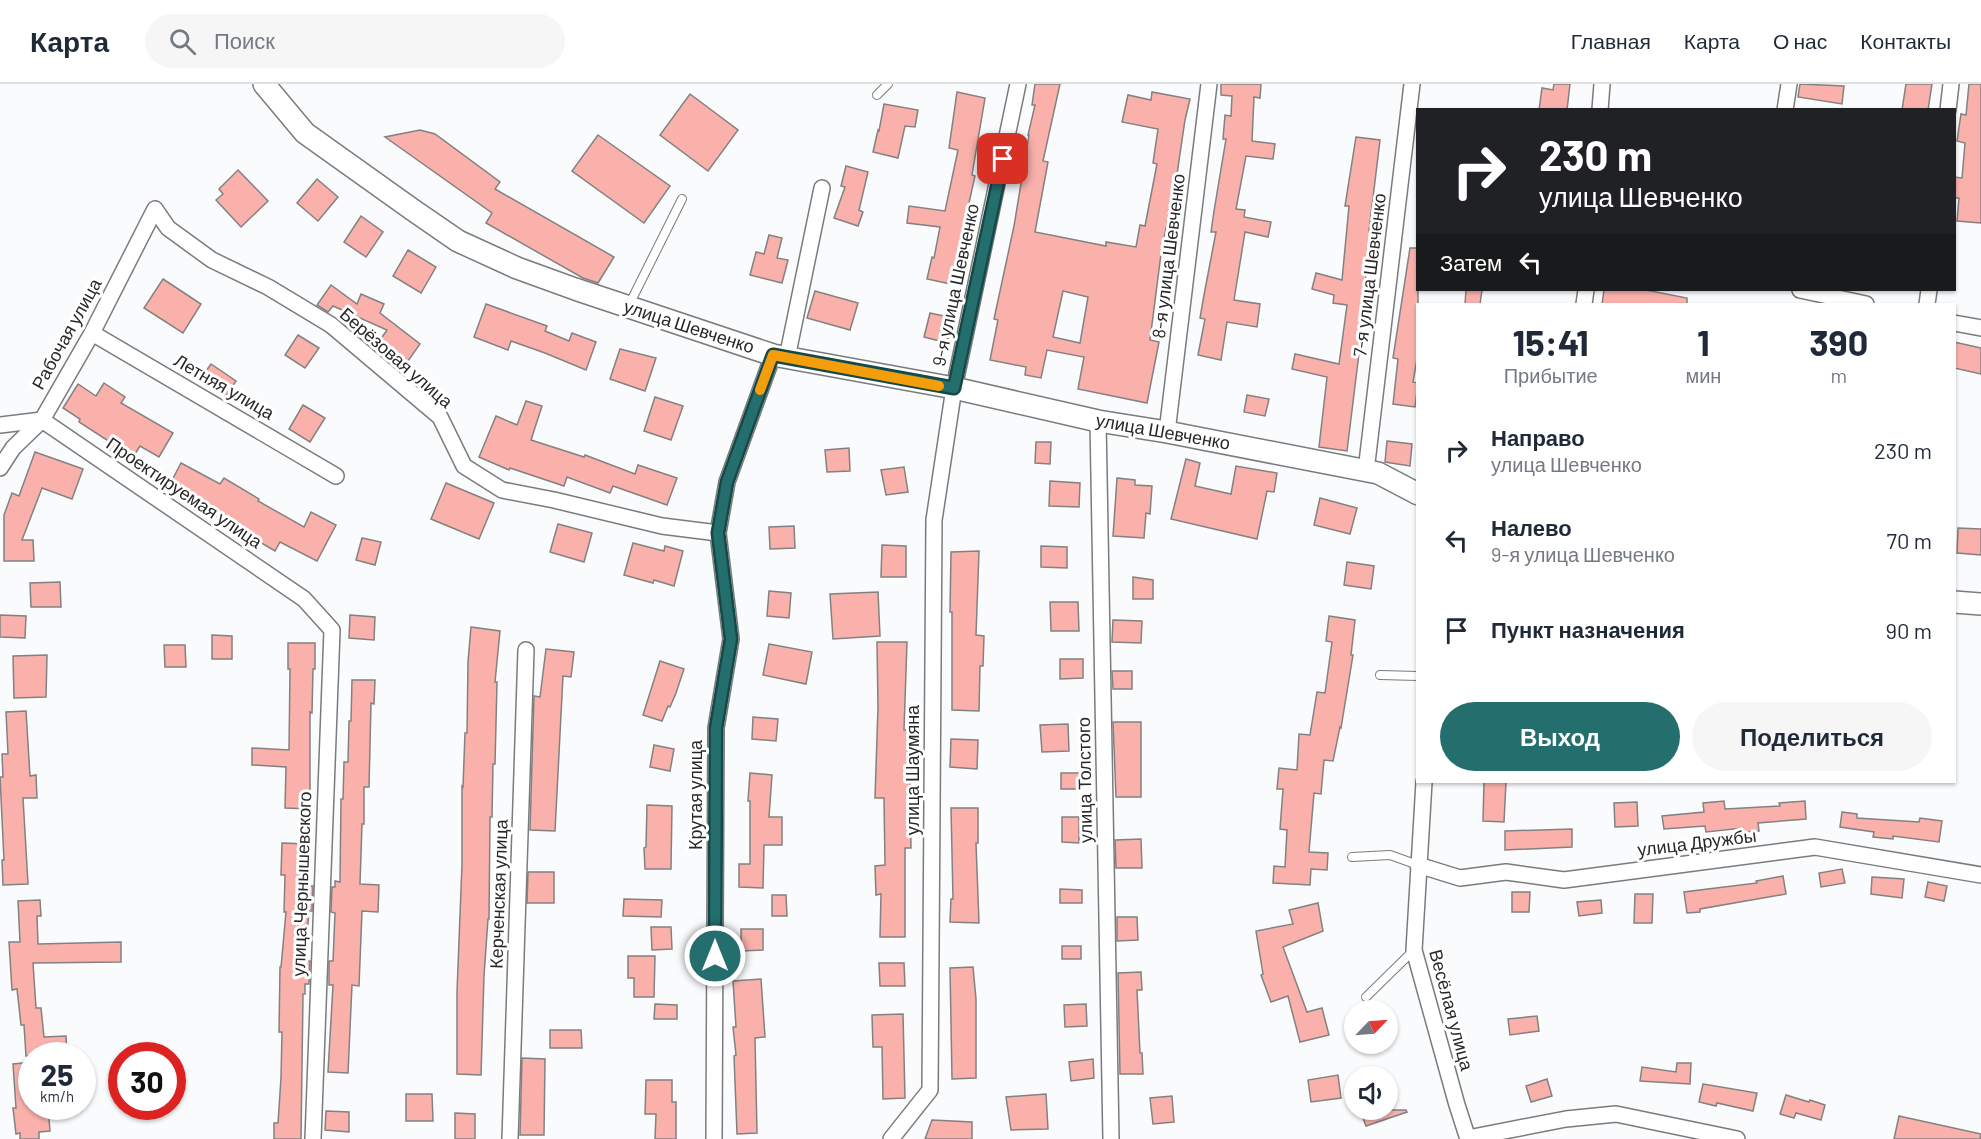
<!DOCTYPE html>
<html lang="ru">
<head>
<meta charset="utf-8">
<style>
  body { margin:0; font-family:Barlow,sans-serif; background:#f6f6f7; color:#1f2937; height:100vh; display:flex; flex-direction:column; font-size:22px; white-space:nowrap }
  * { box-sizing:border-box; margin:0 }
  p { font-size:20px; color:#747a83 }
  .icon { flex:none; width:33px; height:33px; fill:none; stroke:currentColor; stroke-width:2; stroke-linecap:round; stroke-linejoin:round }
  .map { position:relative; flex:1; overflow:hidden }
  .panel { position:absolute; left:1416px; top:219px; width:540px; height:480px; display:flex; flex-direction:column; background:#fff; border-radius:0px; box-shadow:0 2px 4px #0004 }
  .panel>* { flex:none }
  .top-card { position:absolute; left:1416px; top:24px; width:540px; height:183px; border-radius:0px; box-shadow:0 2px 4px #0004; background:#202124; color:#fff; overflow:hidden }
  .needle { width:39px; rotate:65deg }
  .buttons { position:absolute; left:1344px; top:916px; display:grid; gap:12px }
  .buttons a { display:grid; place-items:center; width:54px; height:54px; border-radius:50%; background:#fff; box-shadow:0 2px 4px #0004; font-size:30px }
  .speed { position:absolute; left:18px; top:958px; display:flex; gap:12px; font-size:30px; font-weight:700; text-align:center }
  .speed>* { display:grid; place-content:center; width:78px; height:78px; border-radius:50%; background:#fff; box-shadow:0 2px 4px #0004; line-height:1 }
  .speed small { font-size:15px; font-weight:400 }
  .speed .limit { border:9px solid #d22; background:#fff; color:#111 }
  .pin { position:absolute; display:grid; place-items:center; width:51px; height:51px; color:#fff; margin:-26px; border-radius:12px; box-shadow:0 3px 9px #0006 }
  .me { position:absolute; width:66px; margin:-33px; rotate:0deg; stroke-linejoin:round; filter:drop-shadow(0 0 4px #0008) }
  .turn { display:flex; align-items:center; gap:21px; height:126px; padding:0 24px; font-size:27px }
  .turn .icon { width:78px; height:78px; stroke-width:2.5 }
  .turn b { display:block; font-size:42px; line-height:51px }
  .then { display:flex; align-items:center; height:57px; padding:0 24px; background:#0003; gap:12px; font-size:22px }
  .eta { display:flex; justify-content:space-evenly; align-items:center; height:102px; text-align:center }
  .eta b { font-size:36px; font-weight:700; line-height:42px }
  .action { display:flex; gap:12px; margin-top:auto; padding:12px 24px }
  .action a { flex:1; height:69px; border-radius:36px; background:#246f6e; color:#fff; font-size:24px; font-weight:700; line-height:69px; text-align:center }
  .action a+a { background:#f6f6f7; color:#1f2937 }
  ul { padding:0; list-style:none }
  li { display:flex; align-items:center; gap:18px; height:90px; padding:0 24px }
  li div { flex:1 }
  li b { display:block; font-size:22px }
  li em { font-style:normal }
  header { display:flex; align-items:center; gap:36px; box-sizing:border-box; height:84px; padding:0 30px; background:#fff; border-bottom:2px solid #e0e1e3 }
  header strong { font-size:28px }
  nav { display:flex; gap:33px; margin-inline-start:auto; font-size:21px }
  .search { width:420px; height:54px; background:#f6f6f7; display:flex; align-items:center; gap:15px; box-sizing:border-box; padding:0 21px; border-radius:33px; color:#747a83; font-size:22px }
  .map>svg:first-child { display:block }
  .building { fill:#fab1ac; stroke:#838181; stroke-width:1.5; fill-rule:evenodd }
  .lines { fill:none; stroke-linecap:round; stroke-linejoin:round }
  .service-casing { stroke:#7a7b7c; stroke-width:10 }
  .minor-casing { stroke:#7a7b7c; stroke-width:18 }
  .secondary-casing { stroke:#7a7b7c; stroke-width:24 }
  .service { stroke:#fff; stroke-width:8 }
  .minor { stroke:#fff; stroke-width:15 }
  .secondary { stroke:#fff; stroke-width:21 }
  .route-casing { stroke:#174848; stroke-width:15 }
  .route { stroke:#246f6e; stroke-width:10 }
  .slow { stroke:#f59e0b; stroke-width:10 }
  .labels { text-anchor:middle; stroke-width:6; stroke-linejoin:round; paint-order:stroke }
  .street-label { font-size:18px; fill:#282828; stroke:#fff }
</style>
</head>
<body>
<header>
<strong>Карта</strong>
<div class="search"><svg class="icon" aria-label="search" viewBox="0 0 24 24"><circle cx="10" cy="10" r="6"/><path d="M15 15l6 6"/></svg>Поиск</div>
<nav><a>Главная</a><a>Карта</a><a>О нас</a><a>Контакты</a></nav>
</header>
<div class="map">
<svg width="1981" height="1055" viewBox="0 0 1981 1055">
  <rect width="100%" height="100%" fill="#fafbfc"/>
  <g class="building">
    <path d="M1035,0H1060L1043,77L1048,78L1035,148L1106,162V158L1136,163L1140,141L1145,142L1157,80L1153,79L1158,45L1122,38L1128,11L1151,16L1152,8L1190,15L1185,36L1172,124H1170L1161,170L1150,256L1159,258L1147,319L1078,305L1084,273L1047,266L1041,294L1025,291L1026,283L990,276L998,236L994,235L1014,142L1029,51H1028L1035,21H1032ZM1063,207L1088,213L1080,259L1053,253Z"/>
    <path d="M1221,0H1261L1260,14L1254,13L1252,57L1275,60L1273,75L1246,72L1236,125L1245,126L1244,133L1271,138L1268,153L1245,148L1234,216L1260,220L1257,243L1227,238L1221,276L1198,271L1205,235L1200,234L1204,211L1216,148H1211L1214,127L1226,55H1223L1225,31L1231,32L1232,12L1221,11Z"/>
    <path d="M1554,0H1570L1567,26H1539L1542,4L1553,6Z"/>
    <path d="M1800,0L1844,2L1842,20L1798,13Z"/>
    <path d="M1906,0H1932L1928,26H1902Z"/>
    <path d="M1969,0H1981V139L1957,137L1959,114H1954V93L1962,94L1965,59L1957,57L1961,30L1966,31Z"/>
    <path d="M957,8L985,14L972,91L975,92L951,200L927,195L932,173L934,174L940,143L907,139L909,122L945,127L958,66L949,64Z"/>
    <path d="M690,10L738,46L708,87L660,51Z"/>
    <path d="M884,20L918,26L915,43L905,42L898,74L873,68L878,46L879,47Z"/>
    <path d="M420,46L435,50L500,98L495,105L614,173L598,199L583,194L486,139L492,129L385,53Z"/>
    <path d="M598,51L670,102L644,139L572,87Z"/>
    <path d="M1356,53L1380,56L1369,147H1371L1360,245H1362L1347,367L1319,363L1327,293L1292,285L1295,270L1339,280L1347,221L1333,219L1334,211L1312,205L1316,189L1342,196L1349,122H1345Z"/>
    <path d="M846,82L868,88L859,126L863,128L858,142L834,134L845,103L841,102Z"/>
    <path d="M238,86L268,117L241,143L216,116L223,110L219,105Z"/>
    <path d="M317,95L338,113L318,137L297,119Z"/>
    <path d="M361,132L383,148L366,173L344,158Z"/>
    <path d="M769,151L782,154L777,174L788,176L782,199L750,191L756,168L764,170Z"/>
    <path d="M1410,164H1418V269L1413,298L1418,299L1415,323L1393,320L1398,275L1393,274Z"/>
    <path d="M408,166L436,183L421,209L393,192Z"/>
    <path d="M163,195L201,220L183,249L144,224Z"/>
    <path d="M331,201L357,220L361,210L384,220L380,229L420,260L403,284L375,263L387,246L333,222L328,228L317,221Z"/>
    <path d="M1466,206H1482L1480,220H1465Z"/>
    <path d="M1604,206H1646L1687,214V220H1602Z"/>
    <path d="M815,207L858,219L850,246L807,234Z"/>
    <path d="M486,220L547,242L545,247L569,257L572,249L596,258L586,286L545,269L511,257L508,266L474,253Z"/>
    <path d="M930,229L953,234L947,259L924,253Z"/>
    <path d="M298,251L319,264L305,284L285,271Z"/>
    <path d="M1954,258L1981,264V290L1954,284Z"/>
    <path d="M620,265L656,274L645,307L610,295Z"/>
    <path d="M211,280L236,297L226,312L201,294Z"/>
    <path d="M104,299L125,313L121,319L173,349L159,373L140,362L130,378L106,364L110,358L79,338L80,335L63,324L78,300L96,312Z"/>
    <path d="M1247,311L1269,315L1265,332L1244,328Z"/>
    <path d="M655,313L683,322L671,356L644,347Z"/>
    <path d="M526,317L542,322L531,356L584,373L585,371L635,390L638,381L677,394L667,421L613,402L610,409L567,393L564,402L510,384L509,386L479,373L496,332L517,341Z"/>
    <path d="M303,321L325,334L310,358L289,345Z"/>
    <path d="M1387,357L1412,360L1410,382L1385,378Z"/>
    <path d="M1036,358H1051L1050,380L1035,379Z"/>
    <path d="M849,364L850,387L827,388L825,366Z"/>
    <path d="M35,368L83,385L72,415L42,404L22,456H33L34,477H4V431L12,409L19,412Z"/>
    <path d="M1186,375L1200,379L1195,402L1231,410L1236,382L1277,389L1274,408L1267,407L1257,455L1171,435Z"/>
    <path d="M181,379L220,400L224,394L259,415L258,417L304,443L311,428L336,441L317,477L280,458L275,467L194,419V421L167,406Z"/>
    <path d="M904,383L908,408L886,411L881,386Z"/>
    <path d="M1117,394L1135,396V401L1152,402L1150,430L1146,429L1144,454L1113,452Z"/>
    <path d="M1050,397L1080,399L1079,423L1049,422Z"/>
    <path d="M446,399L494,419L479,455L431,435Z"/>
    <path d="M1320,414L1357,424L1350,450L1314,441Z"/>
    <path d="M558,440L592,449L584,478L550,468Z"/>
    <path d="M794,442L795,464L770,465L769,443Z"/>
    <path d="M1958,444L1981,445V471L1957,469Z"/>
    <path d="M362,454L381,458L375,481L356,476Z"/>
    <path d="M633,459L664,467L665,462L683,467L674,502L654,496L653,499L624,491Z"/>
    <path d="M882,461L906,462V493H881Z"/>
    <path d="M1041,462L1067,463V484L1041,483Z"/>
    <path d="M979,467L976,551L984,552L983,582H980L979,627L952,626V528H950L951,468Z"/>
    <path d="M1347,478L1374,482L1371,505L1344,501Z"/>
    <path d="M1133,493L1153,496V515H1133Z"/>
    <path d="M60,498L61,523H31L30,499Z"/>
    <path d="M769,507L791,509L789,534L767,532Z"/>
    <path d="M878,508L880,552L833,555L830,510Z"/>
    <path d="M1050,518H1078L1079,547H1051Z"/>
    <path d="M0,531L26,532L25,554L0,553Z"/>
    <path d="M350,531L375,533L374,556L349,554Z"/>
    <path d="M1329,532L1355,536L1351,571H1353L1341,644L1340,643L1333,677L1324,676L1321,710L1314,709L1309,768L1328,769L1327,786L1311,785L1310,801L1273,799L1274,782L1285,783L1287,746L1280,745L1283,705H1277L1279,684L1297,686L1299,650L1310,651L1317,608L1325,609L1332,558L1326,557Z"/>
    <path d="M1113,536L1142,537L1141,559L1112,558Z"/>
    <path d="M471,543L500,547L495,598H497L495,680H493L492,733H490L489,835H488L484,892L481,991L457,990V908L462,780V702L463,703L465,649H467L468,578Z"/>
    <path d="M212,551L232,552V575H212Z"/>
    <path d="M877,558H907L904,646H908V687H910L911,764H905V853H880L881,810L876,811L875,782L885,781L884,714H875L878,623Z"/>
    <path d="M288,559H315V585H313L312,629L310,628V725L285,724L286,683L252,681V664L289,666L290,585H288Z"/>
    <path d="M769,560L812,568L806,600L763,591Z"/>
    <path d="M164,561H185L186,583H165Z"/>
    <path d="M546,565L574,568L571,593L563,592L555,747L530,746L534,612L540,613Z"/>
    <path d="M47,571L46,613L14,614L13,572Z"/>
    <path d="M1060,575H1083V594L1060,595Z"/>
    <path d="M660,577L684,585L676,609L670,623L668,622L662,637L643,631Z"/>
    <path d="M1112,587H1132V605H1113Z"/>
    <path d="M352,596H375L374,620L371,619L369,703H364V740H362L360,800L379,801L378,828L362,827L359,902L352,901L348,989L328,988L333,901H329V877H333L335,829L331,828L332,803H335V797L340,798L341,715H343L344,678H348L349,637H351Z"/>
    <path d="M26,627L30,692L36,691L37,714H23L28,800L3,801L2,776H4L0,693H3L2,670H8L6,628Z"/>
    <path d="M753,633L778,635L776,657L752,655Z"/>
    <path d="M1113,638H1141V713H1116Z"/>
    <path d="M1068,640L1069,667L1042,668L1040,641Z"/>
    <path d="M951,655L978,656L977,685L950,683Z"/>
    <path d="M654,661L674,665L670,687L650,683Z"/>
    <path d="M750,689L772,691L769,733H782V761H764L763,804L739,803V780H750V717H748Z"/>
    <rect x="1061" y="689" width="21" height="16"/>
    <path d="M1484,698H1506L1504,738L1483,737Z"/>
    <path d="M1724,717L1725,725L1780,722L1779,719L1805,717L1806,735L1758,739L1759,747L1743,748V744L1706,748L1705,742L1664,745L1662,732L1704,728L1703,719Z"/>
    <path d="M1637,718L1638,742L1615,743L1614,719Z"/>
    <path d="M647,721L672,722L671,785H645L644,764L646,763Z"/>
    <path d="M951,724H978V759H976L979,839L950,838L951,815H953Z"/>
    <path d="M1842,728L1857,730V734L1919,738L1920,734L1942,737L1939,758L1893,752V755L1873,753L1874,748L1840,743Z"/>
    <path d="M1062,733H1079V759L1062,758Z"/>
    <path d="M1572,745V763L1505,766V747Z"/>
    <path d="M1141,755L1142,784H1116L1115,756Z"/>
    <path d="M282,759L310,760L308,802H313L312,827H309L305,877H310L309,900H305V910H303L301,1055H274V1039H278L281,994L282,948H279L280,883H281L286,828H284L285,791H281Z"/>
    <path d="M1842,785L1845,799L1821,803L1819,789Z"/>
    <path d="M528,788H554V819H527Z"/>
    <path d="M1783,792L1786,810L1700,825V828L1687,829L1684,808L1757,799L1756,797Z"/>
    <path d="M1872,793L1904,795L1902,814L1871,810Z"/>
    <path d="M1928,798L1947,802L1944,817L1925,813Z"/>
    <path d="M1060,805L1082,806V819H1060Z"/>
    <path d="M1512,808H1530L1529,828H1512Z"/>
    <path d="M1635,810H1653L1652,839H1634Z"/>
    <path d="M772,811H786L787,832H772Z"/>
    <path d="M624,815L662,816L661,833L623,832Z"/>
    <path d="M40,816L41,832H37L38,860L121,858V878L33,879L36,924H41L44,953L66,952L67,972H26L24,941H21L17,905L12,906L9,858H20L18,817Z"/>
    <path d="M1601,816L1602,829L1579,832L1577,818Z"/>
    <path d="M1318,819L1323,847L1283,863L1307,928L1322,924L1329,951L1300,958L1288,912L1271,918L1261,891L1263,890L1256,847L1293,840L1289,826Z"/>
    <path d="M1117,833H1137L1138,856L1117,857Z"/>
    <path d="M651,843H671L672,865L652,866Z"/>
    <path d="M741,845H763V866L741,867Z"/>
    <rect x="1062" y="862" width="19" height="13"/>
    <path d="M628,872H655L654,913H634V894H628Z"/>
    <path d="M879,879H904L905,902H880Z"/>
    <path d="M973,883L976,915V994L952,995L950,884Z"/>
    <path d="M1141,888L1142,906H1137L1140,969H1142L1143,990H1120L1118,889Z"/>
    <path d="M761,895L765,953L755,954L757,1049L737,1050L734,972L736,971L733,943H736L733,897Z"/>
    <path d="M655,920L677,921V935H654Z"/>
    <path d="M1086,920L1087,942L1065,943L1064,921Z"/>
    <path d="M903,930L905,1014L883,1015L882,963H873L872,931Z"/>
    <path d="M1537,932L1539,947L1510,951L1508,935Z"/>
    <path d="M550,946H581L582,964H550Z"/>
    <path d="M522,974L545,975L544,1051H520Z"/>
    <path d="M1093,975L1094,994L1071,997L1069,978Z"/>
    <path d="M32,978V1023H48L50,1047L39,1048V1055H20V1049L16,1050L13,1024H16L13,980Z"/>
    <path d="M1677,979H1691L1690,1000L1640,997L1642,983L1676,988Z"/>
    <path d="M1338,991L1341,1014L1311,1018L1308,996Z"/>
    <path d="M1547,995L1552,1012L1531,1018L1526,1002Z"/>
    <path d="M646,996H672V1018H676V1055H655L656,1030H645Z"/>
    <path d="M1703,1000L1757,1009L1753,1027L1717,1019L1716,1022L1699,1018Z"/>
    <path d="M406,1010H432L433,1037H406Z"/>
    <path d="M1046,1010L1048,1045L1011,1046L1006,1013Z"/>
    <path d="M1786,1011L1809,1018L1810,1016L1825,1021L1821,1036L1796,1029L1794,1034L1780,1030Z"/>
    <path d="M1172,1012L1174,1038L1153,1040L1150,1014Z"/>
    <path d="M1360,1026H1406L1407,1028L1366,1042Z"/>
    <path d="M326,1027L349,1028V1048L325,1046Z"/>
    <path d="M455,1029L475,1030V1055H455Z"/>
    <path d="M1899,1032L1981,1050L1980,1055H1894Z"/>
    <path d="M932,1036L972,1038V1055H925Z"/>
  </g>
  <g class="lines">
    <g class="service-casing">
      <g id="service">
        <path d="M877,11L888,0"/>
        <path d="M629,221L682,115"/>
        <path d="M1380,591L1418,592"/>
        <path d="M1352,773L1390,771L1418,781"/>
        <path d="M1366,913L1414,866"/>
      </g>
    </g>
    <g class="minor-casing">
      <g id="minor">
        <path d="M1600,26L1602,0"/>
        <path d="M1785,26L1789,0"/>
        <path d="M1948,26L1951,0"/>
        <path d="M1800,206L1866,220"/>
        <path d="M1584,220L1586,206"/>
        <path d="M1927,220L1929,206"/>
        <path d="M1954,239L1981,244"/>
        <path d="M92,249L336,392"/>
        <path d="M787,274L822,104"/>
        <path d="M1098,337L1111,1055"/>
        <path d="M0,341L42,336L304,515L332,546L313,1055"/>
        <path d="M1167,348L1209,0"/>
        <path d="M0,384L13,364L42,336L92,249L155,125L168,144L212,176L268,203L331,241L440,333L464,382L502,406L554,416L662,442L718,449"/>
        <path d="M1366,387L1412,0"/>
        <path d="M1424,698L1414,866L1457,1021L1468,1055"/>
        <path d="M1418,781L1460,794L1506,788L1564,796L1815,763L1981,791"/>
        <path d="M1468,1054L1566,1035L1616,1030L1737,1055"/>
        <path d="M510,1055L526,566"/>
        <path d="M714,1055L716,644L731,555L718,449L727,398L773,271"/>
        <path d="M891,1055L930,1006L934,436L954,304L1018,0"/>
      </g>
    </g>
    <g class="secondary-casing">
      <g id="secondary">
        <path d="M264,0L305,49L413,126L458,157L517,184L575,205L773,271L954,304L1098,337L1167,348L1378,389L1418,410"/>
        <path d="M1954,518L1981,520"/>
      </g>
    </g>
    <use href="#service" class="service"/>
    <use href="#minor" class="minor"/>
    <use href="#secondary" class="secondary"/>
  </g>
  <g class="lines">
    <g class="route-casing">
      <path id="route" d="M715,872L716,644L731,555L718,449L727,398L773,271L954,304L1003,75"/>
    </g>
    <use href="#route" class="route"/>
    <path class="slow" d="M760,306L773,271L939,302"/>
  </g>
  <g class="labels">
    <g class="street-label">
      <text transform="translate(1169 172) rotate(-83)" y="6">8-я улица Шевченко</text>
      <text transform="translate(1370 191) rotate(-83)" y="6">7-я улица Шевченко</text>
      <text transform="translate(956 201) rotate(-78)" y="6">9-я улица Шевченко</text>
      <text transform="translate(689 243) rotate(18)" y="6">улица Шевченко</text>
      <text transform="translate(67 250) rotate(-61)" y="6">Рабочая улица</text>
      <text transform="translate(396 274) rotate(41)" y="6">Берёзовая улица</text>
      <text transform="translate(224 303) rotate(30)" y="6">Летняя улица</text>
      <text transform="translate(1163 348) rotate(10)" y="6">улица Шевченко</text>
      <text transform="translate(184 409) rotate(34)" y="6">Проектируемая улица</text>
      <text transform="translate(913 686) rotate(-90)" y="6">улица Шаумяна</text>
      <text transform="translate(1085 696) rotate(-91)" y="6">улица Толстого</text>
      <text transform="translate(696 711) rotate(-90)" y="6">Крутая улица</text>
      <text transform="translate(1697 759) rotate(-7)" y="6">улица Дружбы</text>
      <text transform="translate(302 800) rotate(-88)" y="6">улица Чернышевского</text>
      <text transform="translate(499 810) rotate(-88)" y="6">Керченская улица</text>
      <text transform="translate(1451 926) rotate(75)" y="6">Весёлая улица</text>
    </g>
  </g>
</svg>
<div class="buttons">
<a><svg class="needle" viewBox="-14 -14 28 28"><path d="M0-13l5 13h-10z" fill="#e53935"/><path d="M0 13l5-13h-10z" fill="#747a83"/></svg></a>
<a><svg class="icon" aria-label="sound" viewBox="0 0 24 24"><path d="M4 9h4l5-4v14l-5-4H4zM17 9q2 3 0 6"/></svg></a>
</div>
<div class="speed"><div>25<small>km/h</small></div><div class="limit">30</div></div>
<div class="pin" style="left:1003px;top:75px;background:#d93025"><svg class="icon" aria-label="arrive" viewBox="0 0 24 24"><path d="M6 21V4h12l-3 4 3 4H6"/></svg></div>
<svg class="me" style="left:715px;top:872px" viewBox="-20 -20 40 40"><circle r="17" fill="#246f6e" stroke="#fff" stroke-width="3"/><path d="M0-11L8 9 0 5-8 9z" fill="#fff"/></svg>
<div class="top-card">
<div class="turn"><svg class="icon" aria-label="right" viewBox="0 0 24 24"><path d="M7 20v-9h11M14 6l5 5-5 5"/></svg><div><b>230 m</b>улица Шевченко</div></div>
<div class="then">Затем<svg class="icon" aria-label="left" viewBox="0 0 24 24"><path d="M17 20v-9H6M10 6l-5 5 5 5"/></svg></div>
</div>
<section class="panel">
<div class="eta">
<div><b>15:41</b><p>Прибытие</p></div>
<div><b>1</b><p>мин</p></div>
<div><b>390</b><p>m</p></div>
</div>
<ul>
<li><svg class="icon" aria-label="right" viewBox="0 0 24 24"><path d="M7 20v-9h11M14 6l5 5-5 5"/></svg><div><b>Направо</b><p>улица Шевченко</p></div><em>230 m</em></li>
<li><svg class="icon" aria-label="left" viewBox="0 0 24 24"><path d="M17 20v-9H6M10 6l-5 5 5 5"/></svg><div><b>Налево</b><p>9-я улица Шевченко</p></div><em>70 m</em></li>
<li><svg class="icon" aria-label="arrive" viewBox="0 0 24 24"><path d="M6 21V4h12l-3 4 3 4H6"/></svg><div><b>Пункт назначения</b></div><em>90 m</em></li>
</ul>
<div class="action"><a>Выход</a><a>Поделиться</a></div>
</section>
</div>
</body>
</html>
